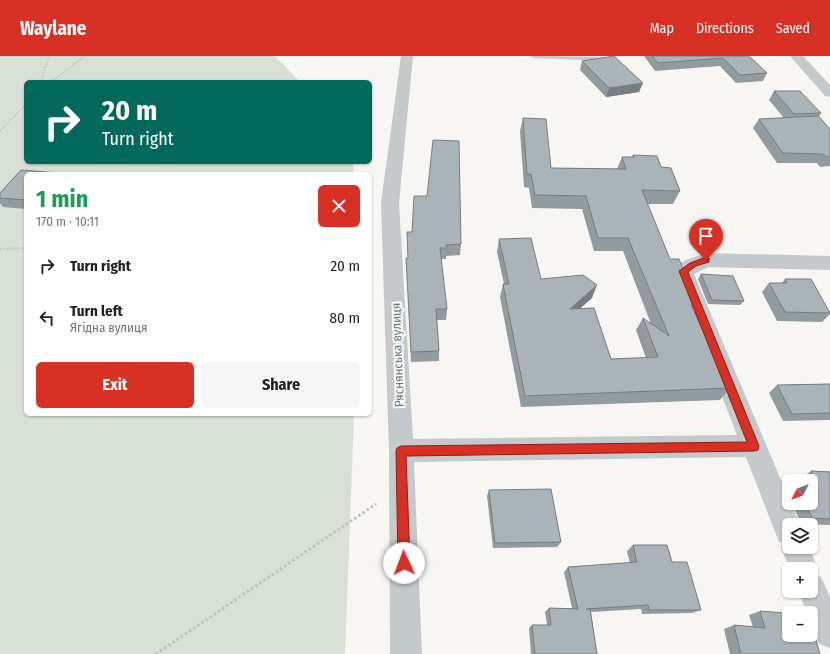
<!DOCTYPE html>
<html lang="en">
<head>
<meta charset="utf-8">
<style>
  body { margin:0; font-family:"Fira Sans Condensed",sans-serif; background:#f6f6f6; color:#202124; height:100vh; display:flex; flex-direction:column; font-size:15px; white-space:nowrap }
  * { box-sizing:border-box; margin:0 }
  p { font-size:13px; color:#757577 }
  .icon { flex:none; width:22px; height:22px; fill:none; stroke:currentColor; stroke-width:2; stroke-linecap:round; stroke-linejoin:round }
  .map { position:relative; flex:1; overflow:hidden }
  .drawer { position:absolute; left:24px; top:116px; width:348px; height:244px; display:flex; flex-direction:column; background:#fff; border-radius:6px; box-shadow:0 1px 3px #0004 }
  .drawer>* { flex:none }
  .banner { position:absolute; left:24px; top:24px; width:348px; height:84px; border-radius:6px; box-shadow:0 1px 3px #0004; background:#00695c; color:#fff; overflow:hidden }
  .needle { width:26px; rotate:228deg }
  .tools { position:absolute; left:782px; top:418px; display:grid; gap:8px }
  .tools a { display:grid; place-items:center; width:36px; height:36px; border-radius:6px; background:#fff; box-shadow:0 1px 3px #0004; font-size:20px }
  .pin { position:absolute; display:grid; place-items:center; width:34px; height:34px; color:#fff; margin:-41px -17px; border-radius:50% 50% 50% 0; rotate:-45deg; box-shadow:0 0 4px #0007 }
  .pin .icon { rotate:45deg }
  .me { position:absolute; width:44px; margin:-22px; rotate:358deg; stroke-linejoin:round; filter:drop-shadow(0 0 3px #0008) }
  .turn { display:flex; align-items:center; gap:14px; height:84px; padding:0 12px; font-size:18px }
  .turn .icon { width:52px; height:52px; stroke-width:2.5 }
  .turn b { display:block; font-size:28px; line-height:34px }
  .round { display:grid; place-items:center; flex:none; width:42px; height:42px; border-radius:6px; background:#f6f6f6 }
  .head { display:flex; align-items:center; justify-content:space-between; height:68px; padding:0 12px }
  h1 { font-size:24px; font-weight:700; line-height:30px; color:#1e9e55 }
  .cta { display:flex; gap:8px; margin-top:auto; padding:8px 12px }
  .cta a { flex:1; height:46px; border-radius:6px; background:#d93025; color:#fff; font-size:16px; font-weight:700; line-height:46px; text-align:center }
  .cta a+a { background:#f6f6f6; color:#202124 }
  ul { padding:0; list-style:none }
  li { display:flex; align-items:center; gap:12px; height:52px; padding:0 12px }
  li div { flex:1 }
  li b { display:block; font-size:15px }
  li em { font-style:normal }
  header { display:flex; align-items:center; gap:24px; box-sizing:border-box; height:56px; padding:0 20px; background:#d93025; color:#fff }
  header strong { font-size:19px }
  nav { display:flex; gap:22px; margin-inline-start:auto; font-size:14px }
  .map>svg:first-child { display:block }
  .green { fill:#d8dfd4 }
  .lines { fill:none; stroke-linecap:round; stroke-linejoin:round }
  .path-far2 { stroke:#bfc2c4; stroke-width:1.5; stroke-dasharray:1.5 1.5; stroke-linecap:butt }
  .path-far1 { stroke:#bfc2c4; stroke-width:2; stroke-dasharray:1.5 1.5; stroke-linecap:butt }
  .path { stroke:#bfc2c4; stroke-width:3; stroke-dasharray:2.5 2.5; stroke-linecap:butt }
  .service { fill:#c4c9cb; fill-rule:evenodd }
  .minor { fill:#c4c9cb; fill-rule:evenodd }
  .wall { fill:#929b9e }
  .shaded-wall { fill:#777e81 }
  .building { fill:#aab4b8; stroke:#777e81 }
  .route { fill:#d93025; stroke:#8d1f18 }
  .labels { text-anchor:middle; stroke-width:4; stroke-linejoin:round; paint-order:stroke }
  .street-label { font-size:13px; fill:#637986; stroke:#fff }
</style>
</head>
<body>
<header>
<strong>Waylane</strong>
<nav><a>Map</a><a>Directions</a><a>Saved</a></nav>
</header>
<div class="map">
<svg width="830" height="598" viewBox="0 0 830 598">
  <rect width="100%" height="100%" fill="#f7f6f3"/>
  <path class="green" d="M0,0H275L300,26H26V106H353L354,118H26V358H354L345,598H0Z"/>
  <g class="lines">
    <g class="path-far2">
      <path d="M40,26L50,0"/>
      <path d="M51,26L85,0"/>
      <path d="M0,75L26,48"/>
    </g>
    <path class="path-far1" d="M0,193L26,192"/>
    <path class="path" d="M156,598L376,448"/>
    <path class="service" d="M530,0C542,0 604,0 610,3L606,5L534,2Z"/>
    <g class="minor">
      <path d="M401,0H413L399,147L413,383L737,379L673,215L676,210L686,204L706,197L830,200V214L708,211L694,218L789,443V447H791L800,469H789V491H809L818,513L816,519L821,521L830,541V592L819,588L811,567V557H807L798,535H811V513H790L781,491L783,487L779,486L746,401L414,406L422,598H390L389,395L381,147Z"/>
      <path d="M790,0H803L830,29V41L825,40Z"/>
    </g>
  </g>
  <g class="wall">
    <path d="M644,0H749L767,17L763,25L736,27L720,10L655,15Z"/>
    <path d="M582,5L639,36L606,41L580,14Z"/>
    <path d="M774,35L821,57L819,60L830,73V110L820,111L817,107H777L753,72L759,63L784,62L769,44Z"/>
    <path d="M523,62L551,112L617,113L622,101H632L633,99L661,111L680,135L673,148H647L670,203L697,248L693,254L730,332L720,344L521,351L500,241L503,228H504L497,196L499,183L541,223L592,242L580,252L611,303L646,302L636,274L643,262L651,268L623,195H594L582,153L532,152L529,132L524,131L520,75Z"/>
    <path d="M21,114L59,117V118H26V153L3,151L0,147V137Z"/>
    <path d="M407,176H412L461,188L460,199L446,200V203H441L447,253L446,264H437L439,295V305L411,306L407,213L406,202H408Z"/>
    <path d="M701,218L744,245L740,249L708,248L698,223Z"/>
    <path d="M785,223L830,256V258L822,266L777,265L762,236L769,227H782Z"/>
    <path d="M830,328V364L783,365L769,337L777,329Z"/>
    <path d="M811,415L830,416V469L801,468L792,447H811V425H802L801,422Z"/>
    <path d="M789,433V439L787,434Z"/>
    <path d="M489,434L561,486L557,491L493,492L487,440Z"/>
    <path d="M633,489L672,506L701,554L692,557L642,558L641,553L591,556L597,598H531L529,572L532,569H547L545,556L549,552H572L564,516L568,511L630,507L627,495Z"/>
    <path d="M760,555L789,579L820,598H730L724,573L734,569L753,571L749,559Z"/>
  </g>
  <g class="shaded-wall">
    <path d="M643,27L639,36L606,41L609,32Z"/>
    <path d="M597,229L592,242L566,265L570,253Z"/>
  </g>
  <g class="building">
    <path d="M614,0L643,27L609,32L582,5Z"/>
    <path d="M652,0H749L767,17L740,19L723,2L658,7Z"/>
    <path d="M774,35H800L821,57L794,58Z"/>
    <path d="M818,60L830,73V101H827L823,98L783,97L759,63Z"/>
    <path d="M523,62L546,63L551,112L626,113L622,101H634L633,99L657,100L661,111L671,112L680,135L642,134L670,203H679L697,248L691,249L730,332L525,340L503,228H509L499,183L531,182L541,223L583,219L597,229L570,253L594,252L611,303L658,301L643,262L669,280L628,182H598L586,140L535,139L531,118H527Z"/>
    <path d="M433,84L459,85L461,188L446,189L447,192H440L447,253H436L439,295L411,296L406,202H408L407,176H412L414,140H427Z"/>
    <path d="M21,114L59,117L58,118H26V144L0,142V137Z"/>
    <path d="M701,218L733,220L744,245L712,244Z"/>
    <path d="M785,223H811L830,257L785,256L769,227H787Z"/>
    <path d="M830,328V357L792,358L777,329Z"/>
    <path d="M811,415L830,416V463L812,462L805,447H811V428L817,429Z"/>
    <path d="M551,433L561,486L495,487L489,434Z"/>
    <path d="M633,489H667L672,506H687L701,554H649L648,549L586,553H590L597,598H535L532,569H551L549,552L578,553L568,511L637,506Z"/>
    <path d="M760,555L785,557L789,569V579H811V574H813L820,598H741L734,569L765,572Z"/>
  </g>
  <path class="route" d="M706,201L709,202V206L696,210L688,216L759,390L758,394L754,395L406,400L410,507L408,511L404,513L400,511L398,507L396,395L397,392L401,390L747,386L679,215L690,207Z"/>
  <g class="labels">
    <g class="street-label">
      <text transform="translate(397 299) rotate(-92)" y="5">Ряснянська вулиця</text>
    </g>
  </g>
</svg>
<div class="tools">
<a><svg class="needle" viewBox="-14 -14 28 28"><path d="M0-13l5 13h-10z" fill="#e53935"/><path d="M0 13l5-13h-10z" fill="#757577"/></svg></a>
<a><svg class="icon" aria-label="layers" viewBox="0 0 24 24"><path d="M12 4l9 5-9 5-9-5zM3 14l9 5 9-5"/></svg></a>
<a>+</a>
<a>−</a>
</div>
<div class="pin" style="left:706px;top:204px;background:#d93025"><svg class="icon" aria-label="arrive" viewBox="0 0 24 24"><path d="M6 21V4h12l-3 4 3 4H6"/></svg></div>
<svg class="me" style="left:404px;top:507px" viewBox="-20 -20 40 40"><circle r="19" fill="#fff"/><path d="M0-13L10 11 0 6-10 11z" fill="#d93025"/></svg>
<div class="banner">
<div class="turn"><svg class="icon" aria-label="right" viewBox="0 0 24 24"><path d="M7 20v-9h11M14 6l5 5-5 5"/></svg><div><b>20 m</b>Turn right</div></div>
</div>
<section class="drawer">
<div class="head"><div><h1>1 min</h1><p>170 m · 10:11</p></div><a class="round" style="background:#d93025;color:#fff"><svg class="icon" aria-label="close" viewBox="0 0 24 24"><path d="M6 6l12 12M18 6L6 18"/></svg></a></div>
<ul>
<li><svg class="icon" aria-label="right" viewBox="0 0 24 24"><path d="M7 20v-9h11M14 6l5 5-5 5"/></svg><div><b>Turn right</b></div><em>20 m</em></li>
<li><svg class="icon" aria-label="left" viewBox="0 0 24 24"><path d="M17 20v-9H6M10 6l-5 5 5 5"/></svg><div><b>Turn left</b><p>Ягідна вулиця</p></div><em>80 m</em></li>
</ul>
<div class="cta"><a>Exit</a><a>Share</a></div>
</section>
</div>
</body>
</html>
